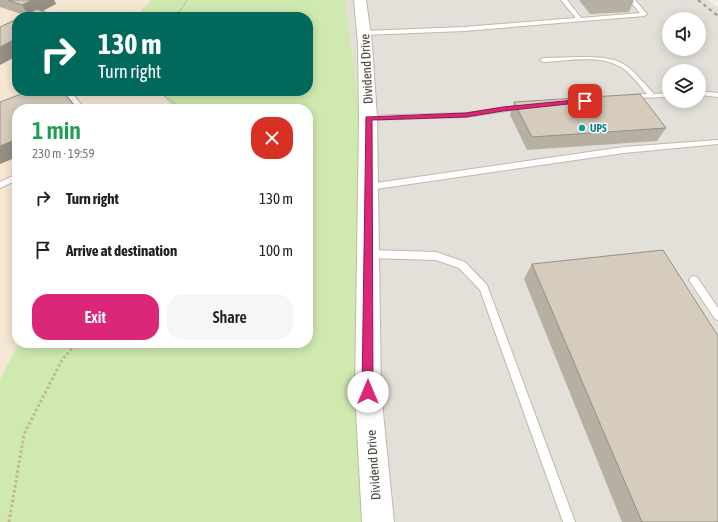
<!DOCTYPE html>
<html lang="en">
<head>
<meta charset="utf-8">
<style>
  body { margin:0; font-family:"Asap Condensed",sans-serif; background:#f6f6f6; color:#202124; height:100vh; display:flex; flex-direction:column; font-size:15px; white-space:nowrap }
  * { box-sizing:border-box; margin:0 }
  p { font-size:13px; color:#757577 }
  .icon { flex:none; width:22px; height:22px; fill:none; stroke:currentColor; stroke-width:2; stroke-linecap:round; stroke-linejoin:round }
  .map { position:relative; flex:1; overflow:hidden }
  .side { position:absolute; left:12px; top:104px; width:301px; height:244px; display:flex; flex-direction:column; background:#fff; border-radius:16px; box-shadow:0 2px 10px #0003 }
  .side>* { flex:none }
  .top-card { position:absolute; left:12px; top:12px; width:301px; height:84px; border-radius:16px; box-shadow:0 2px 10px #0003; background:#00695c; color:#fff; overflow:hidden }
  .controls { position:absolute; left:662px; top:12px; display:grid; gap:8px }
  .controls a { display:grid; place-items:center; width:44px; height:44px; border-radius:50%; background:#fff; box-shadow:0 2px 10px #0003; font-size:20px }
  .pin { position:absolute; display:grid; place-items:center; width:34px; height:34px; color:#fff; margin:-17px; border-radius:8px; box-shadow:0 2px 6px #0006 }
  .me { position:absolute; width:44px; margin:-22px; rotate:0deg; stroke-linejoin:round; filter:drop-shadow(0 0 3px #0008) }
  .turn { display:flex; align-items:center; gap:14px; height:84px; padding:0 20px; font-size:18px }
  .turn .icon { width:52px; height:52px; stroke-width:2.5 }
  .turn b { display:block; font-size:28px; line-height:34px }
  .round { display:grid; place-items:center; flex:none; width:42px; height:42px; border-radius:16px; background:#f6f6f6 }
  .headline { display:flex; align-items:center; justify-content:space-between; height:68px; padding:0 20px }
  h1 { font-size:24px; font-weight:600; line-height:30px; color:#1e9e55 }
  .primary-button { display:flex; gap:8px; margin-top:auto; padding:8px 20px }
  .primary-button a { flex:1; height:46px; border-radius:16px; background:#db2777; color:#fff; font-size:16px; font-weight:600; line-height:46px; text-align:center }
  .primary-button a+a { background:#f6f6f6; color:#202124 }
  ul { padding:0; list-style:none }
  li { display:flex; align-items:center; gap:12px; height:52px; padding:0 20px }
  li div { flex:1 }
  li b { display:block; font-size:15px }
  li em { font-style:normal }
  .map>svg:first-child { display:block }
  .commercial { fill:#f6e7d3 }
  .industrial { fill:#e3dfd9; fill-rule:evenodd }
  .green { fill:#cfe9b0 }
  .lines { fill:none; stroke-linecap:round; stroke-linejoin:round }
  .service-casing { stroke:#c0b8aa; stroke-width:2 }
  .tertiary-casing { stroke:#c0b8aa; stroke-width:2 }
  .path-far3 { stroke:#c2b49b; stroke-width:1.5; stroke-dasharray:1.5 1.5; stroke-linecap:butt }
  .path-far2 { stroke:#c2b49b; stroke-width:2; stroke-dasharray:1.5 1.5; stroke-linecap:butt }
  .path-far1 { stroke:#c2b49b; stroke-width:2.5; stroke-dasharray:2 2; stroke-linecap:butt }
  .path { stroke:#c2b49b; stroke-width:3; stroke-dasharray:2.5 2.5; stroke-linecap:butt }
  .service { fill:#fff; fill-rule:evenodd }
  .tertiary { fill:#fff; fill-rule:evenodd }
  .rail { stroke:#979797; stroke-width:2; stroke-dasharray:3.5 3.5; stroke-linecap:butt }
  .wall { fill:#b8afa3 }
  .shaded-wall { fill:#968f84 }
  .building { fill:#d6ccbd; stroke:#968f84 }
  .route { fill:#db2777; stroke:#8e194d }
  .culture-dot { fill:#0f9aa8; stroke:#fff; stroke-width:1.5 }
  .labels { text-anchor:middle; stroke-width:3; stroke-linejoin:round; paint-order:stroke }
  .far-culture-label { font-size:11px; font-weight:bold; fill:#0d838f; stroke:#fff; text-anchor:start }
  .street-label { font-size:13px; fill:#484136; stroke:#fff }
</style>
</head>
<body>
<div class="map">
<svg width="718" height="522" viewBox="0 0 718 522">
  <rect width="100%" height="100%" fill="#f4f0e8"/>
  <path class="commercial" d="M0,0H151L135,17H17V91H161L173,109H17V343H19L0,379Z"/>
  <path class="industrial" d="M345,0H708L718,8V522H386L377,234ZM669,19H699V49H669ZM669,71H699V101H669Z"/>
  <path class="green" d="M151,0H345L377,234L386,522H0V379L19,343H308V109H173L161,91H308V17H135Z"/>
  <g class="lines">
    <g class="service-casing">
      <g id="service">
        <path d="M561,0H567L581,18L640,13L629,0H635L647,14L644,16L464,31L364,35L361,33L364,31L464,27L576,18Z"/>
        <path d="M583,57C626,57 627,65 654,94L669,93V97L629,98L628,97L631,95L647,94C639,85 631,73 621,67C599,54 567,61 543,62L540,60L543,58Z"/>
        <path d="M69,91L71,92L85,109H78L67,95L57,93L51,95L48,93L50,91Z"/>
        <path d="M699,91L718,93V97L699,95Z"/>
        <path d="M524,105L527,107L526,108L466,117L368,120L365,118L368,116L466,113Z"/>
        <path d="M718,140V144L624,153L369,190L365,187L369,184L624,147Z"/>
        <path d="M17,174V180L0,188V182Z"/>
        <path d="M368,250L436,252L465,262L487,285L575,522H563L480,290L459,268L436,260L368,258L365,257L364,254L365,251Z"/>
        <path d="M694,276L697,277L718,308V320L715,319L689,280L691,277Z"/>
      </g>
    </g>
    <g class="tertiary-casing">
      <path id="tertiary" d="M354,0H366L372,44L377,118L381,392L394,522H362L355,392L359,118L358,44Z"/>
    </g>
    <path class="path-far3" d="M176,17L187,0"/>
    <path class="path-far2" d="M163,91L164,96L182,109"/>
    <path class="path-far1" d="M74,346L77,343"/>
    <path class="path" d="M9,522L24,434L62,360L75,345"/>
    <use href="#service" class="service"/>
    <use href="#tertiary" class="tertiary"/>
    <path class="rail" d="M698,0L718,16"/>
  </g>
  <g class="wall">
    <path d="M0,0H54L56,4L42,11L58,17H21L24,15L0,7Z"/>
    <path d="M579,0H634L629,12L590,14Z"/>
    <path d="M514,102L666,128L657,141L527,150L510,115Z"/>
    <path d="M532,264L718,522H622L524,279Z"/>
  </g>
  <g class="shaded-wall">
    <path d="M32,0H54L56,4L31,17H30L22,5Z"/>
    <path d="M17,38V56L0,65V47Z"/>
    <path d="M17,139V157L0,164V146Z"/>
  </g>
  <g class="building">
    <path d="M8,0H32L22,5Z"/>
    <path d="M37,9L58,17H21Z"/>
    <path d="M17,19V38L0,47V27Z"/>
    <path d="M29,91H62L77,109H17V139L0,146V102Z"/>
    <path d="M640,94L666,128L532,137L514,102Z"/>
    <path d="M663,250L718,336V522H642L532,264Z"/>
  </g>
  <path class="route" d="M585,99L588,101L587,102L503,111L466,117L372,120L373,392L371,396L368,398L364,396L362,392L366,117L466,113L503,107Z"/>
  <circle class="culture-dot" cx="582" cy="128" r="4"/>
  <g class="labels">
    <g class="far-culture-label">
      <text x="590" y="132">UPS</text>
    </g>
    <g class="street-label">
      <text transform="translate(366 69) rotate(-93)" y="5">Dividend Drive</text>
      <text transform="translate(373 465) rotate(-94)" y="5">Dividend Drive</text>
    </g>
  </g>
</svg>
<div class="controls">
<a><svg class="icon" aria-label="sound" viewBox="0 0 24 24"><path d="M4 9h4l5-4v14l-5-4H4zM17 9q2 3 0 6"/></svg></a>
<a><svg class="icon" aria-label="layers" viewBox="0 0 24 24"><path d="M12 4l9 5-9 5-9-5zM3 14l9 5 9-5"/></svg></a>
</div>
<div class="pin" style="left:585px;top:101px;background:#d93025"><svg class="icon" aria-label="arrive" viewBox="0 0 24 24"><path d="M6 21V4h12l-3 4 3 4H6"/></svg></div>
<svg class="me" style="left:368px;top:392px" viewBox="-20 -20 40 40"><circle r="19" fill="#fff"/><path d="M0-13L10 11 0 6-10 11z" fill="#db2777"/></svg>
<div class="top-card">
<div class="turn"><svg class="icon" aria-label="right" viewBox="0 0 24 24"><path d="M7 20v-9h11M14 6l5 5-5 5"/></svg><div><b>130 m</b>Turn right</div></div>
</div>
<section class="side">
<div class="headline"><div><h1>1 min</h1><p>230 m · 19:59</p></div><a class="round" style="background:#d93025;color:#fff"><svg class="icon" aria-label="close" viewBox="0 0 24 24"><path d="M6 6l12 12M18 6L6 18"/></svg></a></div>
<ul>
<li><svg class="icon" aria-label="right" viewBox="0 0 24 24"><path d="M7 20v-9h11M14 6l5 5-5 5"/></svg><div><b>Turn right</b></div><em>130 m</em></li>
<li><svg class="icon" aria-label="arrive" viewBox="0 0 24 24"><path d="M6 21V4h12l-3 4 3 4H6"/></svg><div><b>Arrive at destination</b></div><em>100 m</em></li>
</ul>
<div class="primary-button"><a>Exit</a><a>Share</a></div>
</section>
</div>
</body>
</html>
